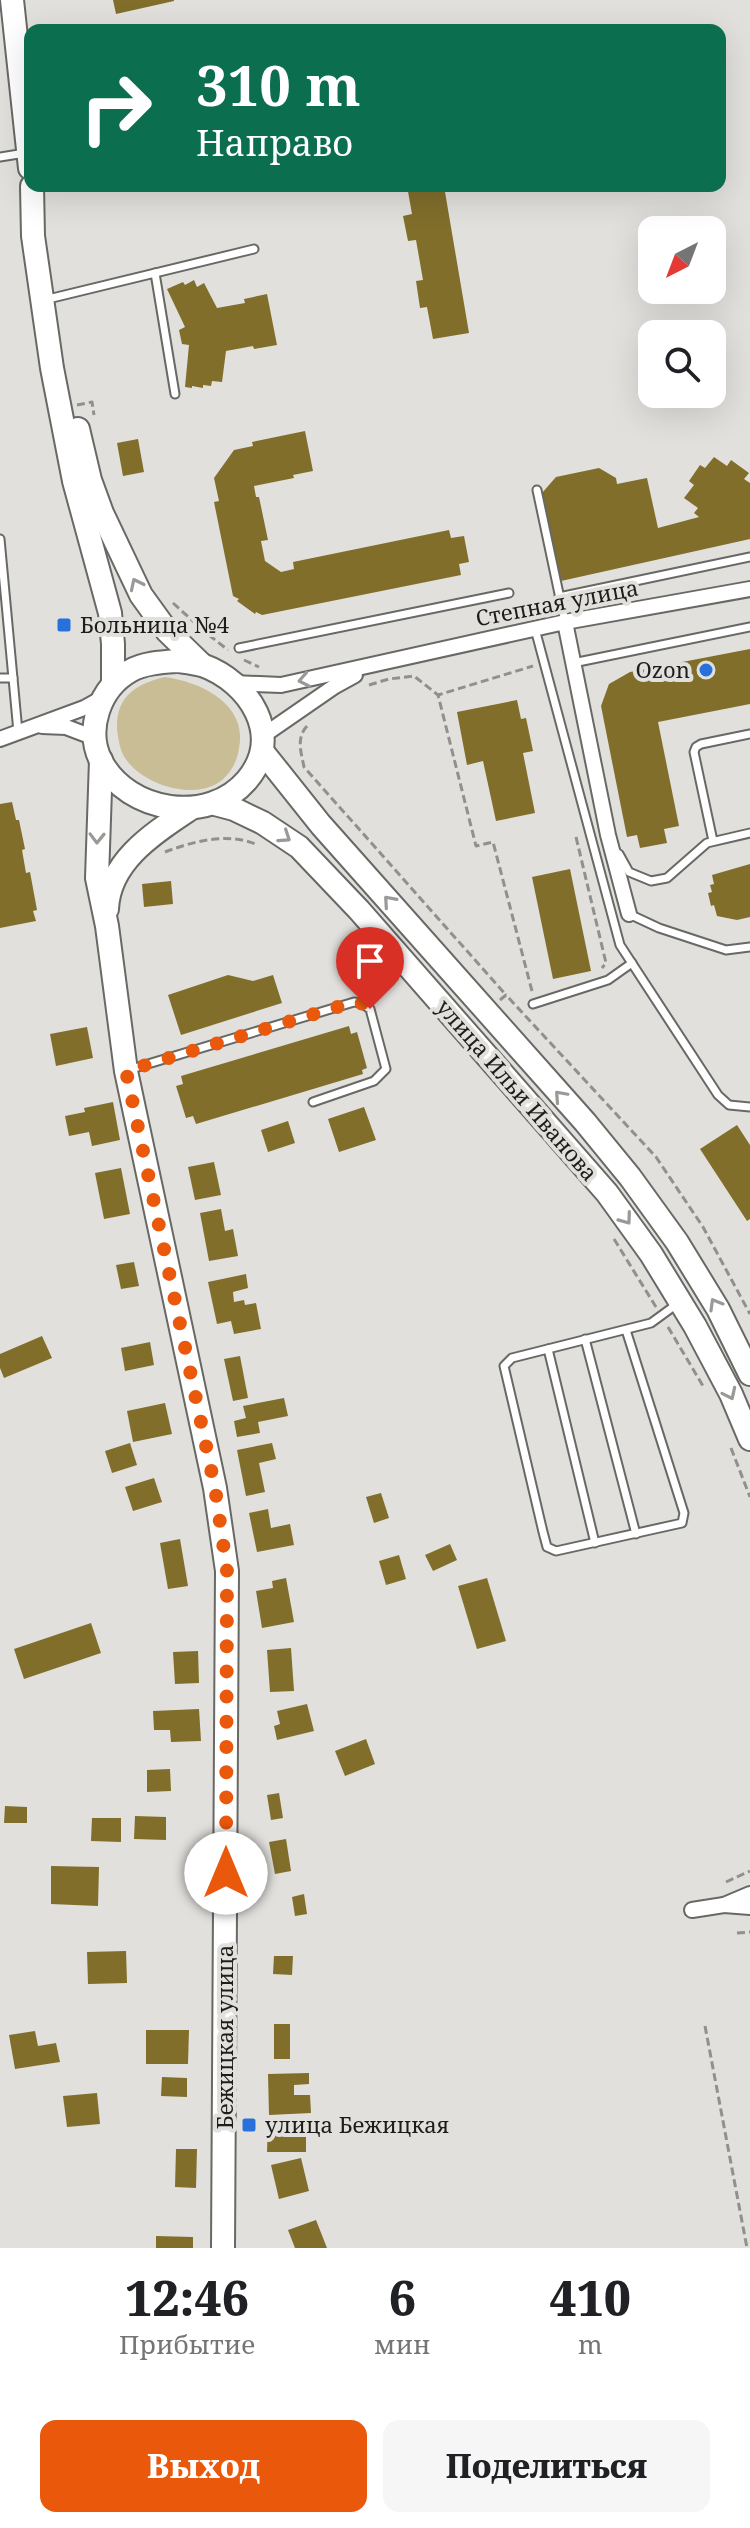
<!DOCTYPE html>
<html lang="ru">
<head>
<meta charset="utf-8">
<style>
  body { margin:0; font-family:"Noto Serif",serif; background:#f6f6f6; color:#202124; height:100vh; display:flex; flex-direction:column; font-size:30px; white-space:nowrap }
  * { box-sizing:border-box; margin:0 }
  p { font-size:26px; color:#757577 }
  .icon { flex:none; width:44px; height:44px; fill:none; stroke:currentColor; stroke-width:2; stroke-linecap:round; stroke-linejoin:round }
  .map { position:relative; height:2248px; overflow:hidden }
  .sheet { display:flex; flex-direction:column; background:#fff; flex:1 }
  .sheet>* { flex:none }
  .guide { position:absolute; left:24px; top:24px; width:702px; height:168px; border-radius:16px; box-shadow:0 8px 32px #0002; background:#0b6e4f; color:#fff; overflow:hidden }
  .needle { width:52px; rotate:222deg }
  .tools { position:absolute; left:638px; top:216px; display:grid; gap:16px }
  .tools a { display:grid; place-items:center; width:88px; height:88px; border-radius:16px; background:#fff; box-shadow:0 8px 32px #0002; font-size:40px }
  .pin { position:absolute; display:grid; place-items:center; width:68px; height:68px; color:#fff; margin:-82px -34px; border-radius:50% 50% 50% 0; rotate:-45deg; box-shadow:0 0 8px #0007 }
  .pin .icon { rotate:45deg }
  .me { position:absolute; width:88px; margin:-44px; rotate:0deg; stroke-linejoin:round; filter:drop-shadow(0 0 6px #0008) }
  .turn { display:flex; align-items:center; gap:28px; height:168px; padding:0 40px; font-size:36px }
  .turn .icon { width:104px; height:104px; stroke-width:2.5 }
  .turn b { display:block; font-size:56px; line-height:68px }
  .eta { display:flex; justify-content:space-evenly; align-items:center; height:136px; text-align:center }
  .eta b { font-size:48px; font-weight:800; line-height:56px }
  .primary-button { display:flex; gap:16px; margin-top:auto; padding:16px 40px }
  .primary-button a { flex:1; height:92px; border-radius:16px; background:#ea580c; color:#fff; font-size:32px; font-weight:800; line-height:92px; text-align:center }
  .primary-button a+a { background:#f6f6f6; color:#202124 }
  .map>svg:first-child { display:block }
  .green { fill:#c9bd95 }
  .building { fill:#816e2b }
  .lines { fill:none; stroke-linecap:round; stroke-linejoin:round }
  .lane-casing { stroke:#686865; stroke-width:11 }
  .street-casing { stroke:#686865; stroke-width:18 }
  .primary-casing { stroke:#686865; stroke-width:26 }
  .path { stroke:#91908e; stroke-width:3; stroke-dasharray:8 4; stroke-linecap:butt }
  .lane { stroke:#fff; stroke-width:7 }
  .street { stroke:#fff; stroke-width:14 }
  .primary { stroke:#fff; stroke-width:22 }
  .oneway { stroke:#999998 }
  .route { stroke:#ea580c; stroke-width:14; stroke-dasharray:0 25.2 }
  .poi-dot { fill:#2871dd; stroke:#e1e0dd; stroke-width:3 }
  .labels { text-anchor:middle; stroke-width:8; stroke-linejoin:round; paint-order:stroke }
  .street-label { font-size:22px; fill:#1d1d1b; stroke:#e1e0dd }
  .poi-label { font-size:22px; fill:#1d1d1b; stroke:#e1e0dd; text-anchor:start }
</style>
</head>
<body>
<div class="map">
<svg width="750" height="2248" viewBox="0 0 750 2248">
  <rect width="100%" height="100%" fill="#e1e0dd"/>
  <path class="green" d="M165,677C201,682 248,704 239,748C238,757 234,767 227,775C203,804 144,787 125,758C120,751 118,738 117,729C116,696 136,684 165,677Z"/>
  <g class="building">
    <path d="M113,0H174V1L116,14Z"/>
    <path d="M407,186H444L469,333L433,339L427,307L420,308L416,281L423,280L416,240L408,241L403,216L412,214Z"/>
    <path d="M194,280L197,287L204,283L217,308L245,303L244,299L267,294L277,345L254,349L253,346L226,351L222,382L212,381L211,386L203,385V388L192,386V388L185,387L189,345L182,344L179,330L185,327L167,289L183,282L185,285Z"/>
    <path d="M305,431L313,471L293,475L294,478L254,486L256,497H259L268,540L261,541L265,561L281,572L294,569L293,562L449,530L451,538L464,536L469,562L459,564L461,575L262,615L256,612L255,614L237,601L239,599L233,596L214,502L219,501L214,478L234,450L253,446L252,442Z"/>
    <path d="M138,439L144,472L123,476L117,443Z"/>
    <path d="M714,457L727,466L731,460L749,473L744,479L750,483V539L561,581L542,493L556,477L599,468L616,478L617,484L647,478L658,528L699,517L694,513L698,508L684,498L694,485L689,481L700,465L705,468Z"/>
    <path d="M750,649V704L658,722L679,826L664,829L667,843L640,848L637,835L627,837L601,706L609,684L630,672Z"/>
    <path d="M517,700L521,719L526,718L533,751L523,753L535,813L496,821L483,761L467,765L457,712Z"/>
    <path d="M12,802L16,820H19L25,849L22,850L26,873L30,872L37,910L33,911L36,921L0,928V804Z"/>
    <path d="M750,864V917L737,920L717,916L714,905L711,906L708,893L712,892L710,885L714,884L712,875Z"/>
    <path d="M570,869L591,971L553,979L532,877Z"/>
    <path d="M171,881L173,904L144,907L142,884Z"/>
    <path d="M228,975L253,981L273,975L282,1003L181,1035L168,995Z"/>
    <path d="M349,1026L351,1034L357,1032L367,1068L362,1070L363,1074L196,1124L193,1116L186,1118L176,1086L183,1084L181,1076Z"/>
    <path d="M87,1027L93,1058L56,1066L50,1034Z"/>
    <path d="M113,1102L120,1140L92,1146L89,1132L69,1136L65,1116L85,1112L84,1108Z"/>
    <path d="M364,1107L376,1140L339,1152L328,1119Z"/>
    <path d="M288,1121L295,1143L268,1152L261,1130Z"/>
    <path d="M737,1125L750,1145V1219L747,1221L700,1149Z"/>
    <path d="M214,1162L221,1195L195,1200L188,1167Z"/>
    <path d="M121,1168L130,1214L104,1219L95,1173Z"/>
    <path d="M221,1209L225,1231L233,1229L238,1256L209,1261L200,1213Z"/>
    <path d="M134,1262L139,1286L121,1289L116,1265Z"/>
    <path d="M246,1274L248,1288L233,1292L234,1302L244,1300L245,1305L256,1303L261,1329L234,1334L231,1321L217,1324L208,1282Z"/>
    <path d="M42,1336L52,1358L4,1378L0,1368V1354Z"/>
    <path d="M150,1342L154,1365L125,1371L121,1348Z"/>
    <path d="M240,1356L248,1398L233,1401L224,1359Z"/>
    <path d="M284,1398L288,1416L258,1422L260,1433L237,1437L234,1421L246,1418L243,1406Z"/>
    <path d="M165,1403L172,1434L133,1442L127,1411Z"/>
    <path d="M130,1443L137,1465L112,1473L105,1451Z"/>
    <path d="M272,1443L276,1459L259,1463L265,1492L246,1496L237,1450Z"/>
    <path d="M154,1478L162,1502L133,1511L125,1487Z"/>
    <path d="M381,1493L389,1518L374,1523L366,1497Z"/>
    <path d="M268,1509L271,1528L290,1524L294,1545L257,1552L249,1513Z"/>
    <path d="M180,1539L188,1586L168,1589L160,1543Z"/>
    <path d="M450,1544L457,1560L433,1571L425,1555Z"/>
    <path d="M399,1555L406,1579L386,1585L379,1561Z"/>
    <path d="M286,1578L294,1622L262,1628L256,1591L273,1588L272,1581Z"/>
    <path d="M487,1578L506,1641L477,1649L458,1586Z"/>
    <path d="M91,1623L101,1653L24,1679L14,1649Z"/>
    <path d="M291,1648L294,1691L270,1692L267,1650Z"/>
    <path d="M198,1651L199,1683L175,1684L173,1652Z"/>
    <path d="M307,1704L314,1731L277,1740L274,1726L280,1724L277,1711Z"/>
    <path d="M199,1709L201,1741L171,1742L170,1730H154L153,1711Z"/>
    <path d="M366,1739L375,1764L345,1776L335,1751Z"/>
    <path d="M170,1769L171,1791L147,1792V1770Z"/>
    <path d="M279,1793L283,1818L271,1820L267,1795Z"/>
    <path d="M5,1806L27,1807V1823H4Z"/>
    <path d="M135,1816L166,1817V1840L134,1839Z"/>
    <path d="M92,1818H121V1842L91,1841Z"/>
    <path d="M286,1839L291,1871L275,1874L269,1842Z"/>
    <path d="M51,1866L99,1867L98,1906L51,1904Z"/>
    <path d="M304,1894L307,1914L295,1916L292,1897Z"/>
    <path d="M126,1951L127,1983L88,1984L87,1952Z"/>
    <path d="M274,1956H293L292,1975L273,1974Z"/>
    <rect x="274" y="2024" width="16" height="35"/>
    <path d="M146,2030H189L188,2064H146Z"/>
    <path d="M35,2031L38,2046L56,2043L60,2062L15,2069L9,2035Z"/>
    <path d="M309,2073V2084L294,2085V2095H310L311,2113L269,2115L268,2074Z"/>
    <path d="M162,2077L187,2078V2097L161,2096Z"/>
    <path d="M97,2093L100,2124L67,2127L63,2096Z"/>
    <path d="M268,2122L306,2123V2152H267Z"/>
    <path d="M176,2149H197L196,2188L175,2187Z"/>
    <path d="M301,2158L309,2191L279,2199L271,2165Z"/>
    <path d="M316,2220L327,2248H295L288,2230Z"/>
    <path d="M156,2236L193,2237V2248H156Z"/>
  </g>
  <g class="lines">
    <g class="lane-casing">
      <g id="lane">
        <path d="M0,157L25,153"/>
        <path d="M155,273L175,394"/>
        <path d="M44,300L254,249"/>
        <path d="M537,490L565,622"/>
        <path d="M0,539L18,732"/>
        <path d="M559,597L750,557"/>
        <path d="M535,629L620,945L718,1095L729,1105L750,1107"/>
        <path d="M239,648L509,593"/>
        <path d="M573,663L750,627"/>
        <path d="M0,678H13"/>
        <path d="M713,841L694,752L696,747L701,744L750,734"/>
        <path d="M619,854L629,872L651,881L667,878L707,843L750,833"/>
        <path d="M629,914L659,928L726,950L750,947"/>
        <path d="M533,1004L608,980L632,963"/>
        <path d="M128,1070L354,1002L361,1003L370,1009L386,1069L374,1081L313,1102"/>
        <path d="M626,1330L684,1513L682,1523L556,1551L547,1547L543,1532L504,1366L512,1358L651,1323L677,1304"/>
        <path d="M585,1339L636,1534"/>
        <path d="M548,1349L595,1543"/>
      </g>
    </g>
    <g class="street-casing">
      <g id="street">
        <path d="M565,622L608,835L629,914"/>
        <path d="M233,683L281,685L565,622L750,589"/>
        <path d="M42,726L66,727L95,738"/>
        <path d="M264,735L335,686L355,675"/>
        <path d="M0,739L84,708L102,698"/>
        <path d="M750,1894L724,1905L750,1907"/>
        <path d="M692,1910L724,1905"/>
      </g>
    </g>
    <g class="primary-casing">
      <g id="primary">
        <path d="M12,0L30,168"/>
        <path d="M32,186L33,236L52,368L74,481L110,613L113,644V684"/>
        <path d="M78,429L90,480L102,513L141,595L167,631L202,665"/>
        <path d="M178,661C185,662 194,663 202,665C250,682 284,736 247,780C209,825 128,813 101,761C85,729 100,688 130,671C143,663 163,662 178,661Z"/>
        <path d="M262,751L321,825L585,1122L630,1177L677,1242L718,1309L750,1374"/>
        <path d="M101,760L97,878L107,926L126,1071L215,1488L227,1571L223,2248"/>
        <path d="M215,804L234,809L263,823L299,847L359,910L607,1193L651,1254L695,1326L731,1394L750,1439"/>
        <path d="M107,909C109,861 154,833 190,809"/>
      </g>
    </g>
    <g class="path">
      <path d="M77,405L92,402L94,415"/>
      <path d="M173,603L205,632L228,650"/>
      <path d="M244,660L259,667"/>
      <path d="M369,685L389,679L414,676L438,695"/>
      <path d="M307,726C296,738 301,752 304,767L506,995"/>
      <path d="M576,837L606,963L602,968"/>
      <path d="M165,852C194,841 228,832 258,845"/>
      <path d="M532,991L493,842L476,846L438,695L533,666"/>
      <path d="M500,1000L506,995L656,1157L703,1227L750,1314"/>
      <path d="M614,1239L656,1307"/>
      <path d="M668,1327L703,1386"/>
      <path d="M731,1448L750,1497"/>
      <path d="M726,1882L750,1871"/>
      <path d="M737,1933L750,1932"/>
      <path d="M705,2026L747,2248"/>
    </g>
    <use href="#lane" class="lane"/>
    <use href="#street" class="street"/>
    <use href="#primary" class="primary"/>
  </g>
  <defs><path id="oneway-chevron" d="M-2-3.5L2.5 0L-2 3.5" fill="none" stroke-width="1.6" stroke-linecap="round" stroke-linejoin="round" transform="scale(2)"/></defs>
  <g class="oneway">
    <use href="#oneway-chevron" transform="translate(136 584) rotate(-116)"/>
    <use href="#oneway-chevron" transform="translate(304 680) rotate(169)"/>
    <use href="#oneway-chevron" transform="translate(285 837) rotate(34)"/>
    <use href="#oneway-chevron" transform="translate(97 838) rotate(91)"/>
    <use href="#oneway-chevron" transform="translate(389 901) rotate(-131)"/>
    <use href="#oneway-chevron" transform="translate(560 1096) rotate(-132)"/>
    <use href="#oneway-chevron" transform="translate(626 1219) rotate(54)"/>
    <use href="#oneway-chevron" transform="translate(715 1304) rotate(-120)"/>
    <use href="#oneway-chevron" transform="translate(730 1394) rotate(65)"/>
  </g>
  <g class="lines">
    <path class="route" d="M226,1873L227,1571L215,1488L126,1071L354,1002L361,1003L370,1009"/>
  </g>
  <g class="poi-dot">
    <rect x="56" y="617" width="16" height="16" rx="4"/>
    <circle cx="706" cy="670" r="8"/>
    <rect x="241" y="2117" width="16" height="16" rx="4"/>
  </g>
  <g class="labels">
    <g class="street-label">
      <text transform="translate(557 603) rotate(-11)" y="8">Степная улица</text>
      <text transform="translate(517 1090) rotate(49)" y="8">улица Ильи Иванова</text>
      <text transform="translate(225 2037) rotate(-90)" y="8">Бежицкая улица</text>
    </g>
    <g class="poi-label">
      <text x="80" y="633">Больница №4</text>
      <text x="690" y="678" text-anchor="end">Ozon</text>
      <text x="265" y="2133">улица Бежицкая</text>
    </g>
  </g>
</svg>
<div class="tools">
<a><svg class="needle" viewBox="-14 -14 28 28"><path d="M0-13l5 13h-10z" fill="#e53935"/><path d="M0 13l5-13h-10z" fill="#757577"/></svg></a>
<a><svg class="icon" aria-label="search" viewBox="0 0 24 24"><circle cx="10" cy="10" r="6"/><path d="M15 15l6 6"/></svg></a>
</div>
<div class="pin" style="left:370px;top:1009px;background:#d93025"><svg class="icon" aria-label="arrive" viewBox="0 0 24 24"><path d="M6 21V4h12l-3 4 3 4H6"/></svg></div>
<svg class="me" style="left:226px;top:1873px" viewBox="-20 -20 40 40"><circle r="19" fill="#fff"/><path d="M0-13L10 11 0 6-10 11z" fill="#ea580c"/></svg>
<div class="guide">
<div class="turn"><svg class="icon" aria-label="right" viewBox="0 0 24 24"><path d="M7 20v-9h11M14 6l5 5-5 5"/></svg><div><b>310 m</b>Направо</div></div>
</div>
</div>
<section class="sheet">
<div class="eta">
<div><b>12:46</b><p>Прибытие</p></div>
<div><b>6</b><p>мин</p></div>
<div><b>410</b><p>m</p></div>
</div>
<div class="primary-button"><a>Выход</a><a>Поделиться</a></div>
</section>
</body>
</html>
